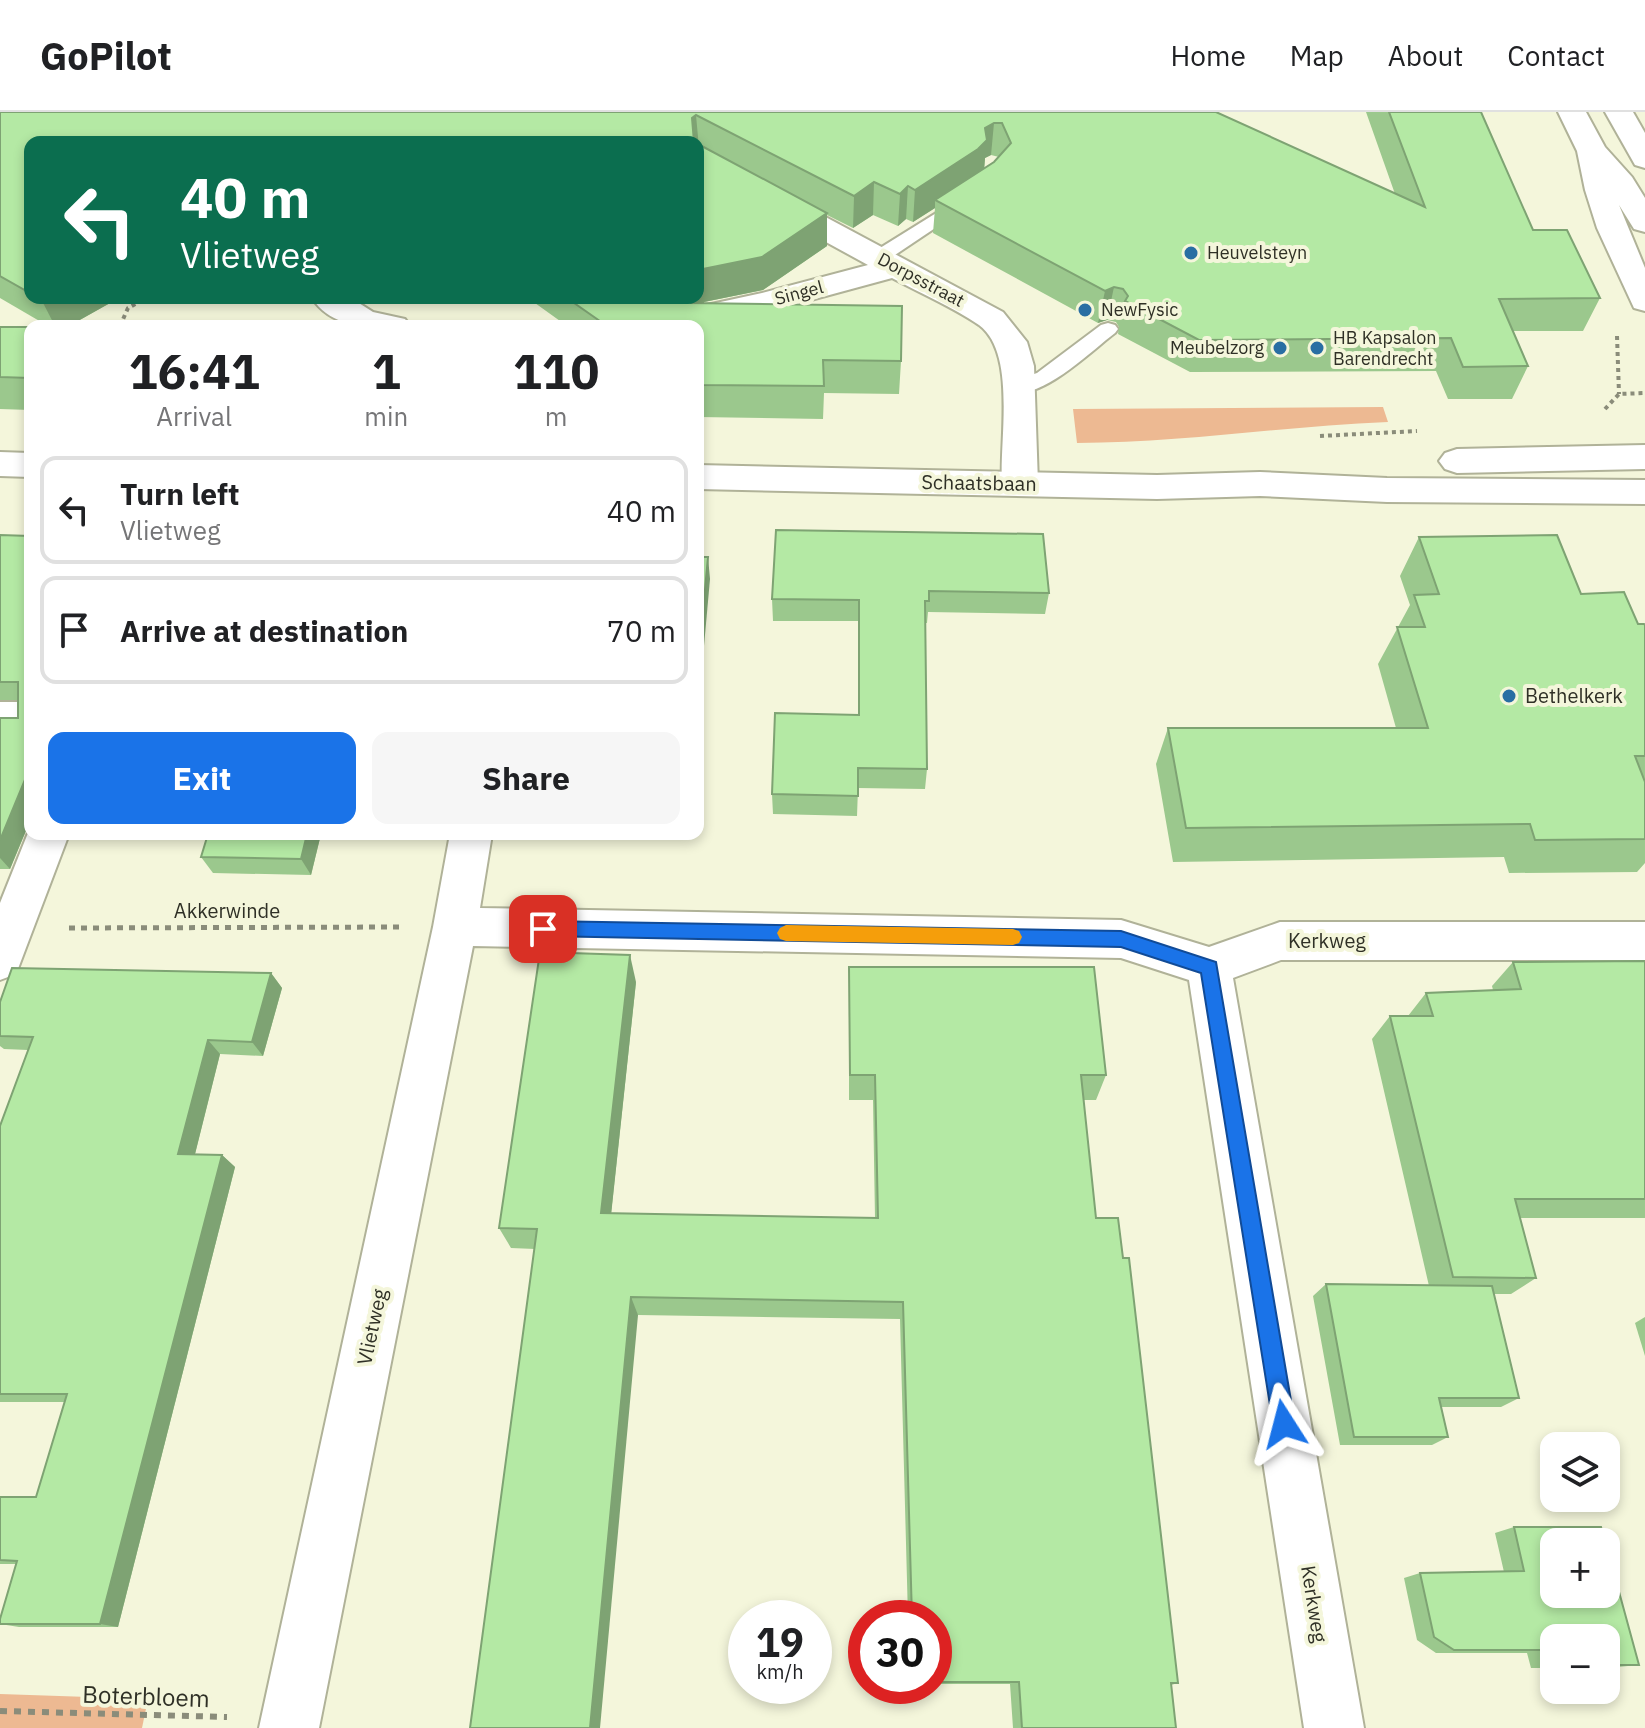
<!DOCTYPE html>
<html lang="en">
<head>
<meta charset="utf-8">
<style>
  body { margin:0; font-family:"IBM Plex Sans",sans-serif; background:#f6f6f6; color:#202124; height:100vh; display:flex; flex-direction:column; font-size:30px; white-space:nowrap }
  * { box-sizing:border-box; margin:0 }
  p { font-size:26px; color:#757577 }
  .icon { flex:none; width:44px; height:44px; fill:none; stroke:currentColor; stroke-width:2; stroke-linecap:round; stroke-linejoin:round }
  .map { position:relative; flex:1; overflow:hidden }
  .sheet { position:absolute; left:24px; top:208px; width:680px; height:520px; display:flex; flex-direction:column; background:#fff; border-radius:16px; box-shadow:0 4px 12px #0003 }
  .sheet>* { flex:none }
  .banner { position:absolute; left:24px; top:24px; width:680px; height:168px; border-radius:16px; box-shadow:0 4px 12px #0003; background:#0b6e4f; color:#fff; overflow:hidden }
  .controls { position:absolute; left:1540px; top:1320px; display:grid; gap:16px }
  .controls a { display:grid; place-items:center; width:80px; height:80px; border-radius:16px; background:#fff; box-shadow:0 4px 12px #0003; font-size:40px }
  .speed { position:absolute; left:728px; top:1488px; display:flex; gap:16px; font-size:40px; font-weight:700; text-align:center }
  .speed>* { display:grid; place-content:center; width:104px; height:104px; border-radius:50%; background:#fff; box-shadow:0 4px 12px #0003; line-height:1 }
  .speed small { font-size:20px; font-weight:400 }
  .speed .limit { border:12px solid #d22; background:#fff; color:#111 }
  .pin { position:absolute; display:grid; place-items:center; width:68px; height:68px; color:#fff; margin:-34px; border-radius:16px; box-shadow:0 4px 12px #0006 }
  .me { position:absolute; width:88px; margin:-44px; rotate:351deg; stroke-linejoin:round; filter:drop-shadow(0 0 6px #0008) }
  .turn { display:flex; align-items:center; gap:28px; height:168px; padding:0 24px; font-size:36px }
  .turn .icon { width:104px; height:104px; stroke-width:2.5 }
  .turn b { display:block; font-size:56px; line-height:68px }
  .eta { display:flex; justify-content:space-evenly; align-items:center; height:136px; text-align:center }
  .eta b { font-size:48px; font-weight:700; line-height:56px }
  .action { display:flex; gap:16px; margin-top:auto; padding:16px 24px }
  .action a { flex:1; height:92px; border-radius:16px; background:#1a73e8; color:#fff; font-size:32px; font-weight:700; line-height:92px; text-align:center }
  .action a+a { background:#f6f6f6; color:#202124 }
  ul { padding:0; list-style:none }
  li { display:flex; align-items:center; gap:24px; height:108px; margin:0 16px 12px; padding:0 8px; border:4px solid #e0e0e0; border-radius:16px }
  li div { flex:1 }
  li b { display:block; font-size:30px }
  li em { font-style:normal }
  header { display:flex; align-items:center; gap:48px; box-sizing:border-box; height:112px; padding:0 40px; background:#fff; border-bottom:2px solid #e0e0e0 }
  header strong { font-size:38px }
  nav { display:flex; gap:44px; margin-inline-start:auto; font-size:28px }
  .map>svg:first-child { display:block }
  .green { fill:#edb992 }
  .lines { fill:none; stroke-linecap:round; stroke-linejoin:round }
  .service-casing { stroke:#b0b298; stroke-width:4 }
  .minor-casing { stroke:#b0b298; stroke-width:4 }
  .tertiary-casing { stroke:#b0b298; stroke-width:4 }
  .secondary-casing { stroke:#b0b298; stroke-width:4 }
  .path-far2 { stroke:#8a8c7a; stroke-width:4; stroke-dasharray:4 4; stroke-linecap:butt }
  .path-far1 { stroke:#8a8c7a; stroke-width:5; stroke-dasharray:6 6; stroke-linecap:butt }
  .path { stroke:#8a8c7a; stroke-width:6; stroke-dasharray:7 7; stroke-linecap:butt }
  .service { fill:#fff; fill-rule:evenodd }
  .minor { fill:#fff; fill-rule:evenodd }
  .tertiary { fill:#fff; fill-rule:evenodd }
  .secondary { fill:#fff; fill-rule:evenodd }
  .wall { fill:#9bc88d; fill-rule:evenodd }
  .shaded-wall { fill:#7ea373 }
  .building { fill:#b4e9a4; stroke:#7ea373; stroke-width:2 }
  .route { fill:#1a73e8; stroke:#114b97; stroke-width:2 }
  .slow { fill:#f59e0b }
  .poi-dot { fill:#296ea3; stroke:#f4f6db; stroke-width:3 }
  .labels { text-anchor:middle; stroke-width:8; stroke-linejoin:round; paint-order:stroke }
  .far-poi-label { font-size:18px; fill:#2f3026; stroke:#f4f6db; text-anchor:start }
  .far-street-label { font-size:18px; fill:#2f3026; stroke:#f4f6db }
  .street-label { font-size:20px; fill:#2f3026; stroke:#f4f6db }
  .poi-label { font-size:20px; fill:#2f3026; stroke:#f4f6db; text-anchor:start }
  .near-street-label { font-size:24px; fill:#2f3026; stroke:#f4f6db }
</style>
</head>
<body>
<header>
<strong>GoPilot</strong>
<nav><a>Home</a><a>Map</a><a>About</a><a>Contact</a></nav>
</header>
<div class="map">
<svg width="1645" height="1616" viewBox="0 0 1645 1616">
  <rect width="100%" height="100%" fill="#f4f6db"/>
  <g class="green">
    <path d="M1383,295L1388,310C1284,314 1181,331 1077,331L1073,297Z"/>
    <path d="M0,1582L148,1587L142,1616H0Z"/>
  </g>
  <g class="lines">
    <g class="service-casing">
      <g id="service">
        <path d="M962,85L968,86L971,90L968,94L886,149H872L870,145L872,141Z"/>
        <path d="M1108,211L1115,213L1118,217L1115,221C1091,239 1042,288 1011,280L1008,275L1011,270L1037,261L1101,213Z"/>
      </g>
    </g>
    <g class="minor-casing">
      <g id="minor">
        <path d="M1605,0H1633L1645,21V56L1635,53Z"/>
        <path d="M698,39L708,42L1003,200L1027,230L1034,254L1038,372L1033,381L1020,384L1007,381L1002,372C999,329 1017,241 979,213C953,195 920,181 892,166L763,201L698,215L637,214L642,207L762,181L868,153L698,60Z"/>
        <path d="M312,186H351L373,200L405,207L410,214C375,214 334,220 312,186Z"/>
        <rect x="0" y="590" width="30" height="32"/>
        <path d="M30,716V722H69L16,862L0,868V791Z"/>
        <path d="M450,722H492L480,796L1121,808L1209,835L1280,810H1645V848H1281L1233,866L1364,1616H1304L1189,868L1121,846L473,834L319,1616H259L433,815Z"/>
      </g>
    </g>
    <g class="tertiary-casing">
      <g id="tertiary">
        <path d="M1645,333V357L1457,361L1445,357L1439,349L1445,341L1457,337Z"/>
        <path d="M0,340L30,341V365L0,364Z"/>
        <path d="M698,353L1157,363L1260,360L1387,366L1645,368V392L1387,390L1260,384L1157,387L698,377Z"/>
      </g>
    </g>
    <g class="secondary-casing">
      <path id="secondary" d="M1558,0H1586L1605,35L1632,65L1645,86V120L1634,117L1619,93L1645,156V199L1634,196L1597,116L1585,78L1577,39Z"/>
    </g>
    <g class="path-far2">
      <path d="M120,214L128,196L146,186"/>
      <path d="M1617,224L1619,282"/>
      <path d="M1605,297L1619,282L1645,281"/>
      <path d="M1320,324L1417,319"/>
    </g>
    <path class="path-far1" d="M69,816L399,815"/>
    <path class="path" d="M0,1599L227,1605"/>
    <use href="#service" class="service"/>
    <use href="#minor" class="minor"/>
    <use href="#tertiary" class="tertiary"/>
    <use href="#secondary" class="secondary"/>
  </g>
  <g class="wall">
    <path d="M0,0H1216L1395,82L1366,0H1481L1533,118L1600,186L1583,219H1513L1528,254L1512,287H1448L1436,259L1190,260L1118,222L1119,215L1116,210L1107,208L1098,211L933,121L935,96L913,110L906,107L898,114L873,103L853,116L827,103V134L763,178L704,190V192L901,249L899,282L824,281L823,307L698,305V214H567L528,186H698V30H30V186H119L69,214H48L0,186ZM991,43L999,45L994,50L984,56L985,46Z"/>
    <path d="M0,215H30V298L0,297Z"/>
    <path d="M776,418L1049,481L1045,502L928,500L927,511H925L927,657L925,677L858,676L857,704L773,702L772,682L858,603V509H773L772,487Z"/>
    <path d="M0,423L30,424V709L10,757H0V606H18V588H0Z"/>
    <path d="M1419,425L1581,482L1638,512L1645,513V751L1637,760L1509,761L1504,745L1173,750L1156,652L1168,616H1396L1378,552L1410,493L1400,464Z"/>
    <path d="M142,722H321L311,763L213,761L201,745L206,728L146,727Z"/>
    <path d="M1645,849V1106H1520L1536,1166L1511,1182H1493L1519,1286L1501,1295H1441L1448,1325L1432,1333H1340L1313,1184L1326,1172L1429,1174L1372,927L1390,904H1408L1426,881L1493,878L1492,874L1513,850Z"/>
    <path d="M849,855L1106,963L1096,988H1083L1096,1106L1178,1571L1171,1573L1176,1616H1013L1010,1572H934V1506H908L900,1207L638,1203L535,1137L511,1136L499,1116L636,870L611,1102L875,1106L873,988H849Z"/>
    <path d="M271,861L282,876L263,944L220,942L195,1042L222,1043L235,1055L118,1515H19L0,1512L16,1452H0V1385H36L65,1290H0V1014L28,938L4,937L0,934V890Z"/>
    <path d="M1645,1205V1244L1635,1211Z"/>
    <path d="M1514,1415L1639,1553L1606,1556V1526H1554V1556H1531L1527,1541H1436L1417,1528L1404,1466L1420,1461L1504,1460L1495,1421Z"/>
  </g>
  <g class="shaded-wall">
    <path d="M696,3L699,36L698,37V30H694L692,6Z"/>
    <path d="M994,11L991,43L985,46L984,60L935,88V96L913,110L915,78L985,16Z"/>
    <path d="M874,70L873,103L853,116L854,84Z"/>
    <path d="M908,74L906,107L898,114L900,82Z"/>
    <path d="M827,101V134L763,178L704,190L706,216L641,204L698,186V158Z"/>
    <path d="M1114,175L1107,208L1098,211L1105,179Z"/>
    <path d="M43,186H119L69,214H55L41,187Z"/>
    <path d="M708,445L710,467L698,601V553Z"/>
    <path d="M29,658L30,660V709L10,757L0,746V728Z"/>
    <path d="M307,722H321L311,763L301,747Z"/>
    <path d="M630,843L636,870L609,1122L601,1101Z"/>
    <path d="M271,861L282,876L263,944L252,930Z"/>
    <path d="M208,928L220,942L192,1054L178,1042Z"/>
    <path d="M222,1043L235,1055L118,1515L100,1512Z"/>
    <path d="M631,1185L638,1203L600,1616H590Z"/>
  </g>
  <g class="building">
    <path d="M0,0H1216L1425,95L1389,0H1481L1533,118H1567L1600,186L1499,187L1528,254L1463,255L1451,226L1199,228L1125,189L1128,184L1123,177L1114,175L1105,179L935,88L994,50L1011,31L1002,11H994L985,16L987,28L978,37L915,78L908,74L900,82L874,70L854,84L696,3L692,6L694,30H30V181L0,164Z"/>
    <path d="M698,32L827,101L762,145L698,158Z"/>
    <path d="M698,184H703L692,191L902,194L901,249L823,248L824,274L698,273V214H607L567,186H698Z"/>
    <path d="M0,215H30V266L0,265Z"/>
    <path d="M776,418L1043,422L1049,481L929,479V489H925L927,657L858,656V684L772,682L775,601L859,603V488L772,487Z"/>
    <path d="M0,423L30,424V658H29L0,728V606H18V570H0Z"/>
    <path d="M1557,423L1581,482L1624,480L1638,512H1644L1645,513V644H1635L1645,670V727L1535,728L1530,712L1186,716L1168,616H1428L1397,515H1425L1414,483L1439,482L1419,425Z"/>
    <path d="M698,445H708L698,553Z"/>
    <path d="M208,722H307L301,747L201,745Z"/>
    <path d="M540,840L630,843L601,1101L878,1106L875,963H850L849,855H1094L1106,963H1081L1096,1106H1118L1123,1146H1129L1178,1571H1171L1176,1616H1022L1019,1570H934V1506H912L903,1190L631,1185L590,1616H470L537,1117L499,1116Z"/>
    <path d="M1645,849V1087H1515L1536,1166L1453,1165L1390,904H1433L1426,881L1521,877L1513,850Z"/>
    <path d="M12,856L271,861L252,930L208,928L178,1042L222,1043L100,1512H0V1507L17,1449L0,1448V1385H36L67,1282H0V1014L33,925L0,924V890Z"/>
    <path d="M1326,1172L1492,1174L1519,1286H1439L1448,1325H1354Z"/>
    <path d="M1514,1415H1601L1605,1430H1554V1482H1606V1432L1639,1553H1606V1526H1554V1553H1552L1548,1538H1454L1434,1525L1420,1461L1524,1459Z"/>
  </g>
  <path class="route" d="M543,809L1121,819L1216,850L1295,1312L1292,1320L1284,1323L1276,1320L1273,1312L1201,861L1121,835L543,824L537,822L534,817L537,811Z"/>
  <path class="slow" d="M786,813L1013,817L1019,819L1022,825L1019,831L1013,833L786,829L780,827L777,821L780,816Z"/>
  <g class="poi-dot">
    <circle cx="1191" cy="141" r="8"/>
    <circle cx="1085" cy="198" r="8"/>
    <circle cx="1280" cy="236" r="8"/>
    <circle cx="1317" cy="236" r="8"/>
    <circle cx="1509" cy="584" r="8"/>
  </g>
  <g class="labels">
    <g class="far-poi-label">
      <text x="1207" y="147">Heuvelsteyn</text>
      <text x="1101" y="204">NewFysic</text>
      <text x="1333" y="232">HB Kapsalon<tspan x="1333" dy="21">Barendrecht</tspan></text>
      <text x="1264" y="242" text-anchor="end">Meubelzorg</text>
    </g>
    <g class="far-street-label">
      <text transform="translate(921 168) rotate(28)" y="6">Dorpsstraat</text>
      <text transform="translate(799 181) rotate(-15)" y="6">Singel</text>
    </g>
    <g class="street-label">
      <text transform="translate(979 371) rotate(1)" y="7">Schaatsbaan</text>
      <text x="227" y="806">Akkerwinde</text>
      <text x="1327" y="836">Kerkweg</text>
      <text transform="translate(372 1215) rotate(-78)" y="7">Vlietweg</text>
      <text transform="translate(1314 1492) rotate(81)" y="7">Kerkweg</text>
    </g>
    <g class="poi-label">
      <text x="1525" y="591">Bethelkerk</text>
    </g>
    <g class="near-street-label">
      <text transform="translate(146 1585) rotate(2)" y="8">Boterbloem</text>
    </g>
  </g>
</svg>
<div class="controls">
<a><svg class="icon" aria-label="layers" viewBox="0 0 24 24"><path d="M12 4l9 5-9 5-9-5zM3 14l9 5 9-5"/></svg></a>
<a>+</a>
<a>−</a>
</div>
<div class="speed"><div>19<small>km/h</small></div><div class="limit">30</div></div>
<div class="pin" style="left:543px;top:817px;background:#d93025"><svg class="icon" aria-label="arrive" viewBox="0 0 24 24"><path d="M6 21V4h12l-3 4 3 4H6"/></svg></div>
<svg class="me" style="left:1284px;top:1312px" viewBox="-20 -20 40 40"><path d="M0-17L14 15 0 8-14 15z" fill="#1a73e8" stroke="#fff" stroke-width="4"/></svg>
<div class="banner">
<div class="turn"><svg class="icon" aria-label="left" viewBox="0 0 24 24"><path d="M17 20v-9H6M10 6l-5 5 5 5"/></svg><div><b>40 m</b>Vlietweg</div></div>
</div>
<section class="sheet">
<div class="eta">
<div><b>16:41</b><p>Arrival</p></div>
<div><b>1</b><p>min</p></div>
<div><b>110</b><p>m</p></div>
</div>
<ul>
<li><svg class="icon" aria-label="left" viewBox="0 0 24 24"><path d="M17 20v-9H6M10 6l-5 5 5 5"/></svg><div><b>Turn left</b><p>Vlietweg</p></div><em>40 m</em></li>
<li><svg class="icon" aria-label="arrive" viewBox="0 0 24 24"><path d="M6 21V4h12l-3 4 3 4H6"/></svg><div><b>Arrive at destination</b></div><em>70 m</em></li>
</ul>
<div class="action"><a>Exit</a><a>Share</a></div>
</section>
</div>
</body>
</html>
